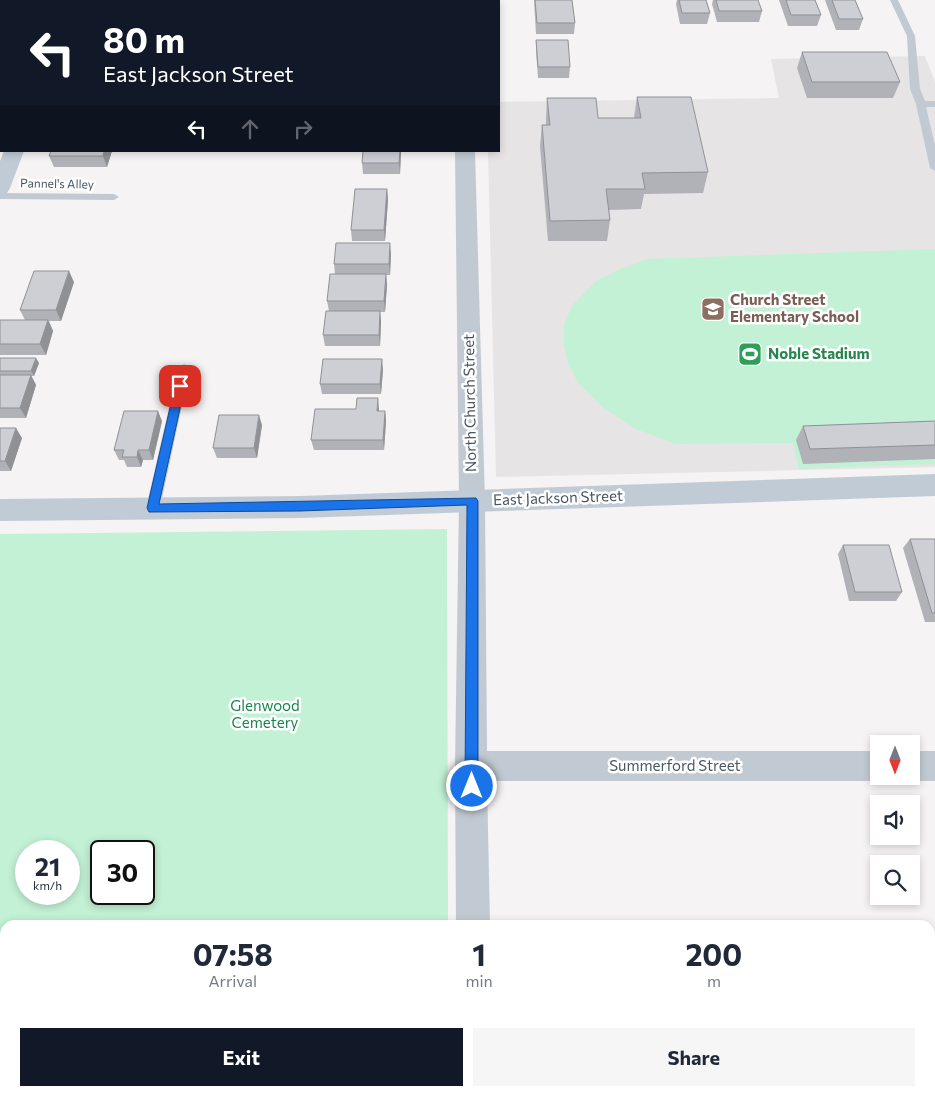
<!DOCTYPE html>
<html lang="en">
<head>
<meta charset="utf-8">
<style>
  body { margin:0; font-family:Commissioner,sans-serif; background:#f6f6f7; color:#1f2937; height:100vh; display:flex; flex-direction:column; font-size:19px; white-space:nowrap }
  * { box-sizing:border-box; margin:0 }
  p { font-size:16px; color:#747a83 }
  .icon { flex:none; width:28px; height:28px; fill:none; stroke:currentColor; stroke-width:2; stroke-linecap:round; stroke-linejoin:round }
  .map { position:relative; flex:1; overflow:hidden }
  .panel { position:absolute; left:0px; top:920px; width:935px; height:176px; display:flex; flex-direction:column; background:#fff; border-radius:15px 15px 0 0; box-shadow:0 2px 8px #0003 }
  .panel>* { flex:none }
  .banner { position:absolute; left:0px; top:0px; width:500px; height:152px; box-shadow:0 2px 8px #0003; background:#111827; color:#fff; overflow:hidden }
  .needle { width:32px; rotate:180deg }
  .tools { position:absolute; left:870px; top:735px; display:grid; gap:10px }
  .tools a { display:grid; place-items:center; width:50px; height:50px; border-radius:0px; background:#fff; box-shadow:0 2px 8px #0003; font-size:25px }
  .speed { position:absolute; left:15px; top:840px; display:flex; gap:10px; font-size:25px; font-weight:700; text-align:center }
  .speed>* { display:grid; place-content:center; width:65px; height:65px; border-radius:50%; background:#fff; box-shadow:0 2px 8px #0003; line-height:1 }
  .speed small { font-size:12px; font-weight:400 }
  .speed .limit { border:2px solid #111; border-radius:8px; background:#fff; color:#111 }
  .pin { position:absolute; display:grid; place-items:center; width:42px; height:42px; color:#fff; margin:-21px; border-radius:10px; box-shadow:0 2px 8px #0006 }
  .me { position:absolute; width:55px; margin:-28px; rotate:0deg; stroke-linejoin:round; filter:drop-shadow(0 0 4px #0008) }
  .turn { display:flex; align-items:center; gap:18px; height:105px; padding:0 20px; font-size:22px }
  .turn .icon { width:65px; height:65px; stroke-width:2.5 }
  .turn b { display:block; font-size:35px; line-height:42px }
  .lanes { display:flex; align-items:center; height:48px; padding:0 20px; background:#0003; justify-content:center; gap:25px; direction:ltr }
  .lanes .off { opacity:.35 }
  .eta { display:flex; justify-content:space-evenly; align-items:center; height:85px; text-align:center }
  .eta b { font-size:30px; font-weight:700; line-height:35px }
  .cta { display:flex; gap:10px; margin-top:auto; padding:10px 20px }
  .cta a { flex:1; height:58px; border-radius:0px; background:#111827; color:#fff; font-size:20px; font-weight:700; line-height:58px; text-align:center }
  .cta a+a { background:#f6f6f7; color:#1f2937 }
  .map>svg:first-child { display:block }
  .education { fill:#e6e4e5 }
  .green { fill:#c3f1d5; fill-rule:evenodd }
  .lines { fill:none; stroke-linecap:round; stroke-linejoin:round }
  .lane { fill:#c1cad2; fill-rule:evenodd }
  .street { fill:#c1cad2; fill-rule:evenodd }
  .secondary { fill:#c1cbd6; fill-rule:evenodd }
  .wall { fill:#b0b2b7 }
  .shaded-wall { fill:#909195 }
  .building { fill:#cdcfd5; stroke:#909195 }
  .route { fill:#1a73e8; stroke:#114b97 }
  .labels { text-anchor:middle; stroke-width:5; stroke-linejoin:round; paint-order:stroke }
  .far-street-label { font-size:12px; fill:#4a5661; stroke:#fff }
  .education-label { font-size:15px; font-weight:bold; fill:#785e54; stroke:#fff; text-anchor:start }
  .leisure-label { font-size:15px; font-weight:bold; fill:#27864d; stroke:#fff; text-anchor:start }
  .street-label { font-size:15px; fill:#4a5661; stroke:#fff }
  .park-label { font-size:15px; fill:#17864f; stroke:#fff }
</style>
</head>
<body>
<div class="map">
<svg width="935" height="1096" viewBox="0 0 935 1096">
  <rect width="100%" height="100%" fill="#f5f3f3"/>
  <path class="education" d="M925,56L935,82V467L496,477L488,151H499V102L779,98L771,59Z"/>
  <g class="green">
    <path d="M935,249V464L799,469L793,443L675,444L634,428L602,407L578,383L568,363L564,345V325L572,306L596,281L620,269L648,259Z"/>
    <path d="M447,529L448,925H5V1091H449V1096H0V534ZM26,851H69V894H26ZM101,851H144V894H101Z"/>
  </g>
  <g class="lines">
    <g class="lane">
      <path d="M890,0H898L915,36L920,89L925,101H935V107H926L935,145V171L930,168L916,104L910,89L907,36Z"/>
      <path d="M0,193L114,194L119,197L114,200L0,199Z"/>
      <path d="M184,364L190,368L160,508L158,512L153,513L148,512L146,508L178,368Z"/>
    </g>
    <g class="street">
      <path d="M453,0H471V1H454Z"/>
      <path d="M455,151H475L485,501L487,751H879V776H890L879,781H487L490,925H456L455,766L459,501Z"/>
      <path d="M911,751H935V781H911L900,777L911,776Z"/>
      <path d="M456,1091H494L495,1096H457Z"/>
    </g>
    <g class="secondary">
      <path d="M64,0H82V1H65Z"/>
      <path d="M4,151H24L10,188L7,193L0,195V161Z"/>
      <path d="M935,474V496L300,518L0,521V499L300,496Z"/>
    </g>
  </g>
  <g class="wall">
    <path d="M534,0H572L575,23L574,34H536Z"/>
    <path d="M677,0H706L710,13L707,24H680L676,4Z"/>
    <path d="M713,0H758L762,11L759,22H717L712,4Z"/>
    <path d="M779,0H815L821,15L817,26H788Z"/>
    <path d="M825,0H855L863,19L859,30H836Z"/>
    <path d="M0,19H1V93L0,96Z"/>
    <path d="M536,40L570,67L569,78H538L536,51Z"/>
    <path d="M802,52L900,82L893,98H807L797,68Z"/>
    <path d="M637,97L708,172L703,193L644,194L641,209L609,210L610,220L607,241H548L540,146L542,125H546V119L547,98L598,118H634Z"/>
    <path d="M112,151L107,167H54L49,156Z"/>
    <path d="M401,151L400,174H363L362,163Z"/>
    <path d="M387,189L388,200L385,241H352L351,230Z"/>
    <path d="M391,254L390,275H386L387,285L385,312H380L381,322L380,346H325L323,335L329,311L327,301L335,274L334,264Z"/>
    <path d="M74,282L61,321H49L53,331L46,355H0V320H25L20,310Z"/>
    <path d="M0,358L39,363L34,376H31L36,385L26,418H0Z"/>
    <path d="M383,369L381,394H322L320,384Z"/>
    <path d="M379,409V411H385L386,421L384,450H314L311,440Z"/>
    <path d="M162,421L153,460H143L141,467H127L124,460H119L114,450Z"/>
    <path d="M935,421V459L803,464L796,440L803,426Z"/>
    <path d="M262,425L257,458H217L213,448Z"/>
    <path d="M0,428L22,438L11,471H0Z"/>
    <path d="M910,539H935V622H925L903,548Z"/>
    <path d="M843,545L902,592L896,601H849L838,554Z"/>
  </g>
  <g class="shaded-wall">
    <path d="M1,71V93L0,96V74Z"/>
    <path d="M104,151H112L107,167L103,156Z"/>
    <path d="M400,151H401L400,174L399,163Z"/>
    <path d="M387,189L388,200L385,241L384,230Z"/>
    <path d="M390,243L391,254L390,275L389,264Z"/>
    <path d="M69,271L74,282L61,321L56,310Z"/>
    <path d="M386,274L387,285L385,312L384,301Z"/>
    <path d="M380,311L381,322L380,346L379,335Z"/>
    <path d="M48,320L53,331L46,355L40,344Z"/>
    <path d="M36,358L39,363L34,376L31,371Z"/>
    <path d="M382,359L383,369L381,394L380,384Z"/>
    <path d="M31,375L36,385L26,418L20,408Z"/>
    <path d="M378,398L379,409L378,421L377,411Z"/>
    <path d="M158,411L162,421L153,460L149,450Z"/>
    <path d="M385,411L386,421L384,450L383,440Z"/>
    <path d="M259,415L262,425L257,458L254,448Z"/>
    <path d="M16,428L22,438L11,471L5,461Z"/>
    <path d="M138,450L143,460L141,467L137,457Z"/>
  </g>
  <g class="building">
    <path d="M535,0H572L575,23H537Z"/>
    <path d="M679,0H706L710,13H682Z"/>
    <path d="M716,0H758L762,11H719Z"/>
    <path d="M786,0H815L821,15H791Z"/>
    <path d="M832,0H855L863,19H839Z"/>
    <rect x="0" y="19" width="1" height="18"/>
    <path d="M536,40H568L570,67H538Z"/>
    <rect x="0" y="45" width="1" height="16"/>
    <path d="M802,52H887L900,82H812Z"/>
    <path d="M637,97H691L708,172L642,173L645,189H606L610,220L550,221L542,125H550L547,98H596L598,118H641Z"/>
    <path d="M51,151H104L103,156H49Z"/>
    <path d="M363,151H400L399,163H362Z"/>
    <path d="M355,189H387L384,230H351Z"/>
    <path d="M336,243H390L389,264H334Z"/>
    <path d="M34,271H69L56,310H20Z"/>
    <path d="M330,274H386L384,301H327Z"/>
    <path d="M326,311H380L379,335H323Z"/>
    <path d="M0,320H48L40,344H0Z"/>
    <path d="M0,358H36L31,371H0Z"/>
    <path d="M323,359H382L380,384H320Z"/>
    <path d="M0,375H31L20,408H0Z"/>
    <path d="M357,398H378L377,411H385L383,440H311L315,409H356Z"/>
    <path d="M124,411H158L149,450H138L137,457H122L124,450H114Z"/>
    <path d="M219,415H259L254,448H213Z"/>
    <path d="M935,421V445L810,449L803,426Z"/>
    <path d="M0,428H16L5,461H0Z"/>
    <path d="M910,539H935V613H932Z"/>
    <path d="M843,545H889L902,592H855Z"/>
  </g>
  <path class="route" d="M180,382L185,386L159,504L476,498L478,501V786L476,791L472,793L467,791L465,786L467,505L300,511L149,512L147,508L175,386Z"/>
  <defs>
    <g id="school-square" transform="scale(1.25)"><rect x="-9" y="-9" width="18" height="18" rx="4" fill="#8d6e63" stroke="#fff"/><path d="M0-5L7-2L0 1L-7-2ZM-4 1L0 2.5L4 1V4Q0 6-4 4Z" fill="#fff"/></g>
    <g id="stadium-square" transform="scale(1.25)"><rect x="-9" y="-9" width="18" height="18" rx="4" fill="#2e9e5b" stroke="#fff"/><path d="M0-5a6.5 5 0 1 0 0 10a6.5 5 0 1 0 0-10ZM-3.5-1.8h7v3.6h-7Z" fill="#fff"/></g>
  </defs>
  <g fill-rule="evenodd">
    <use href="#school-square" x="713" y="309"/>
    <use href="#stadium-square" x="750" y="354"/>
  </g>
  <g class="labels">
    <g class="far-street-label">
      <text transform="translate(57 184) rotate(1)" y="4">Pannel's Alley</text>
    </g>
    <g class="education-label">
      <text x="730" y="305">Church Street<tspan x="730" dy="17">Elementary School</tspan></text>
    </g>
    <g class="leisure-label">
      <text x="768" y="359">Noble Stadium</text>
    </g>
    <g class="street-label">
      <text transform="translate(470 403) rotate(-91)" y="5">North Church Street</text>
      <text transform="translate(558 498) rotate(-2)" y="5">East Jackson Street</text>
      <text x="675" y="771">Summerford Street</text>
    </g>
    <g class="park-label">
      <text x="265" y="711">Glenwood<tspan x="265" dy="17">Cemetery</tspan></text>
    </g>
  </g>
</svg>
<div class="tools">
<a><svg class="needle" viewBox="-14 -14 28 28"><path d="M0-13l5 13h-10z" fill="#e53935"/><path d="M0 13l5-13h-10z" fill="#747a83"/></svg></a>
<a><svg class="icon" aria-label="sound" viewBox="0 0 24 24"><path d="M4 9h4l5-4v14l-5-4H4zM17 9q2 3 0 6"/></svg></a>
<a><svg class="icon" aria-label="search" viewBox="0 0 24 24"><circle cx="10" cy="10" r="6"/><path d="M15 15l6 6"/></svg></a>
</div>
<div class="speed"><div>21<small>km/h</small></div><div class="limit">30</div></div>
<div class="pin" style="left:180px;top:386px;background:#d93025"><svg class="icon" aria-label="arrive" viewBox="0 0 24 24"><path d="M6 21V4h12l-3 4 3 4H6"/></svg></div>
<svg class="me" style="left:472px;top:786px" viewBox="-20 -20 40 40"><circle r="17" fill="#1a73e8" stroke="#fff" stroke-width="3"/><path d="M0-11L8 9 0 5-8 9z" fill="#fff"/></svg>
<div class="banner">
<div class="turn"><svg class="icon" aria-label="left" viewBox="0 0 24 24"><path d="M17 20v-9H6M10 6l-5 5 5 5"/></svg><div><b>80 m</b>East Jackson Street</div></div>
<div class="lanes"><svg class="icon" aria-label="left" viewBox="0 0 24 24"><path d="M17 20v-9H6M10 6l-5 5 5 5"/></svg><svg class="icon off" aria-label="ahead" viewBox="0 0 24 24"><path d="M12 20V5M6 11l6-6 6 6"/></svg><svg class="icon off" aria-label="right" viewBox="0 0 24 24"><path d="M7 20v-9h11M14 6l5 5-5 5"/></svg></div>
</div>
<section class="panel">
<div class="eta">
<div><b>07:58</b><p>Arrival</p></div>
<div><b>1</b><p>min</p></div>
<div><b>200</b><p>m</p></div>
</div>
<div class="cta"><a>Exit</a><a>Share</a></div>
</section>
</div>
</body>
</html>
